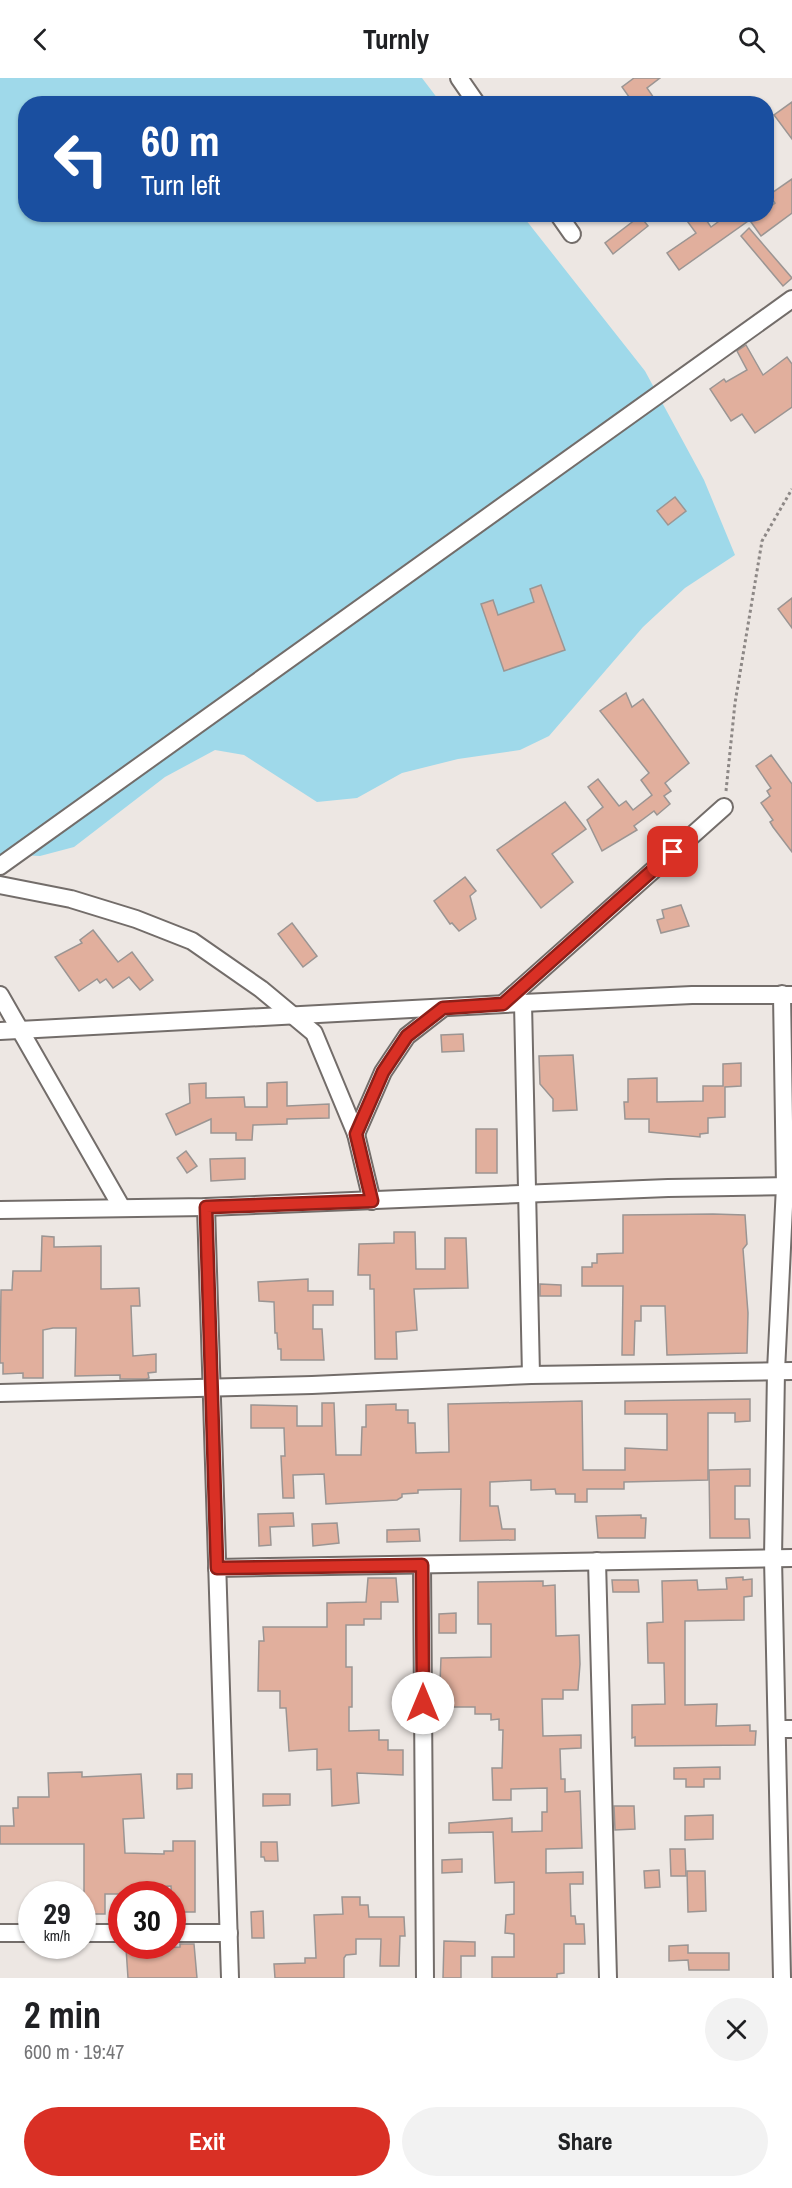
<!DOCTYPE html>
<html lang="en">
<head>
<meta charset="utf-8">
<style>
  body { margin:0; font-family:"Archivo Narrow",sans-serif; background:#f2f2f2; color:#202124; height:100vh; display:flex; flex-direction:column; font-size:22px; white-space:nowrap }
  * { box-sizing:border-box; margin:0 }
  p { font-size:20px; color:#757577 }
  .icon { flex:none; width:33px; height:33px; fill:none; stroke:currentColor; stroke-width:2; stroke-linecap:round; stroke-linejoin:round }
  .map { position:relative; height:1900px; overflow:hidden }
  .sheet { display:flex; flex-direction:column; background:#fff; flex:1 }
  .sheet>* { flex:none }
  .banner { position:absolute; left:18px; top:18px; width:756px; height:126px; border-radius:24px; box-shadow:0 2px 4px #0004; background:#1a4fa0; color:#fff; overflow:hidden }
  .speed { position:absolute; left:18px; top:1803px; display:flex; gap:12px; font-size:30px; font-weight:700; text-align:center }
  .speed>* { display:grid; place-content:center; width:78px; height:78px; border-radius:50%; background:#fff; box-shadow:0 2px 4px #0004; line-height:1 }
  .speed small { font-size:15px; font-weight:400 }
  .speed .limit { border:9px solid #d22; background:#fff; color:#111 }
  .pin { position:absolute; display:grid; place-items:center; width:51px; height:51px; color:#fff; margin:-26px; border-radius:12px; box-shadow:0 3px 9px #0006 }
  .me { position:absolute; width:66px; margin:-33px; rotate:0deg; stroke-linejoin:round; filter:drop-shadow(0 0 4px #0008) }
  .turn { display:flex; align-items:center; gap:21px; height:126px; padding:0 24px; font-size:27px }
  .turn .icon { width:78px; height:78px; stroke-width:2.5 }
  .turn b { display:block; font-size:42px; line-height:51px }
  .round { display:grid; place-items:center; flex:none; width:63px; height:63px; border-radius:32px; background:#f2f2f2 }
  .summary { display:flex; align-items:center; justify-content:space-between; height:102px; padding:0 24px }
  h1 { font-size:36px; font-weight:800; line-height:45px }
  .action { display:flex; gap:12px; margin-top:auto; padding:12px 24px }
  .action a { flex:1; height:69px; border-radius:36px; background:#d93025; color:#fff; font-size:24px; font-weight:800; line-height:69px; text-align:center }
  .action a+a { background:#f2f2f2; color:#202124 }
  header { display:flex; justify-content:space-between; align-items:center; height:78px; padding:0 24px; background:#fff; font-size:27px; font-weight:800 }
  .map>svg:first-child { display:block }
  .water { fill:#9fd9ea }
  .building { fill:#e1af9d; stroke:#9b9593; stroke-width:1.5 }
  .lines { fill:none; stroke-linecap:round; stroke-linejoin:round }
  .minor-casing { stroke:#736d6a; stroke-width:20 }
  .path { stroke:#8d8886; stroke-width:3; stroke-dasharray:3 3; stroke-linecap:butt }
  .minor { stroke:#fff; stroke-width:16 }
  .route-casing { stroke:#8d1f18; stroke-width:15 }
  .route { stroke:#d93025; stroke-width:10 }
</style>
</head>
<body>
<header><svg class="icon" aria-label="back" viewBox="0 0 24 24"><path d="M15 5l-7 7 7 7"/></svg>Turnly<svg class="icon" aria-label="search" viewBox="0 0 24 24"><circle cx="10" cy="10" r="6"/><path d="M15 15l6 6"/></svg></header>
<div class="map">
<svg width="792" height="1900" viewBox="0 0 792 1900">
  <rect width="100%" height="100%" fill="#ede7e3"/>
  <path class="water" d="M0,0H422L441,25L26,26V136L522,137L645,293L704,402L735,477L685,510L643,549L549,658L520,672L458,681L402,695L357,720L317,724L244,677L215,672L165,699L74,769L40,778L0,776Z"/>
  <g class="building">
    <path d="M634,0H660L647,10L658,26H634L622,9Z"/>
    <path d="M792,24V61L774,37Z"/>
    <path d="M792,101V135L761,158L751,144L760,136H766V132L775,125L769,117Z"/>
    <path d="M682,136H702L711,149L729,136H758L679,192L667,175L696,155Z"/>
    <path d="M640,138L648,148L613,176L605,165Z"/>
    <path d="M749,150L792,200L783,208L741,158Z"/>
    <path d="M746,267L763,297L787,279L792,286V329L755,355L742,336L731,343L710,311L724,301L726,304L747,292L737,273Z"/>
    <path d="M675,419L686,433L668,447L657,433Z"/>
    <path d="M541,507L565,572L504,593L481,526L493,522L498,537L534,524L530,511Z"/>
    <path d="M792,520V550L778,531Z"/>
    <path d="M626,615L632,629L643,621L689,685L665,705L671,713L664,718L670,726L657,737L654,733L634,748L637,752L602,773L587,742L603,729L588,709L598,701L619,728L626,723L633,732L652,717L641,702L649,695L600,633Z"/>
    <path d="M771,677L792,706V774L773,749L770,744L773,742L761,725L770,718L767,713L771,710L756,688Z"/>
    <path d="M565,724L586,751L552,776L573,804L541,830L497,772Z"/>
    <path d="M465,799L476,813L470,818L476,841L459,853L452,845L450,846L434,823Z"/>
    <path d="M681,827L689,848L661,855L657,842L664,840L662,832Z"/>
    <path d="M292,845L317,878L303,889L278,856Z"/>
    <path d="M93,852L118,884L132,874L153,902L140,912L129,899L113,910L106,901L100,905L97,901L79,913L55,879L82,865L80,862Z"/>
    <path d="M463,956L464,973L442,974L441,957Z"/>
    <path d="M573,977L577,1032L553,1033V1021L540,1006L539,978Z"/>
    <path d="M741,985V1008L725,1009V1039L708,1040V1055L700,1056V1059L649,1054V1041H625L624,1024H628V1001L657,1000V1024L703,1023V1008H723V986Z"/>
    <path d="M287,1004V1028L329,1026V1040L287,1041V1046L253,1047L252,1062H236V1055H211V1041L176,1057L166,1036L190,1025L189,1006L206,1005V1020L244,1019L245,1029H267V1005Z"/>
    <rect x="476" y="1051" width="21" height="44"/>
    <path d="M186,1073L197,1088L187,1095L177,1080Z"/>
    <path d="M245,1080V1101L211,1103L210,1081Z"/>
    <path d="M713,1136L745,1137L747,1166L743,1171L748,1235L747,1275L667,1277L665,1228H641V1243H635L634,1277H622L623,1208H582V1189H592V1185H597V1176L623,1175V1137Z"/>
    <path d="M394,1154H415L416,1191H445V1160H466L468,1210L414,1211L417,1252L396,1254L397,1281H375L374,1211H370V1197H358L359,1166L394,1165Z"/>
    <path d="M42,1158L54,1159V1169L101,1168V1211L139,1210L140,1228H131L133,1278L156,1276V1294L148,1295L149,1300L146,1301H120V1297L75,1298L76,1250H53L43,1252V1300H23V1295L3,1296V1285H0L1,1212H12L13,1193H41Z"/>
    <path d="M308,1201V1213H333V1227H313V1251H322L324,1282H281V1271H278L277,1255H275L274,1224L259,1223L258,1204Z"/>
    <path d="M540,1206L561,1207V1218H540Z"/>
    <path d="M750,1321V1343L735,1344V1335H708V1402L624,1404V1411H587V1424H575V1416H556L555,1411L531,1412V1402L490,1404V1428H498L502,1451H515V1462L460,1463L461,1411L418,1412V1415L402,1416V1419L397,1422L326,1426L324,1396L293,1397L294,1420H283L281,1378H285L284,1350H251V1327L297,1328V1348H322V1325H334L336,1377H361L362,1349H366V1327L396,1326V1332H408V1345H415L416,1375L449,1374L448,1326L582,1323L583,1392H625V1370L667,1372V1336H625V1323Z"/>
    <path d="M750,1391V1408H735V1441H749L750,1460H710L709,1392Z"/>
    <path d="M293,1435L294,1448L270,1449L271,1467L259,1468L258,1436Z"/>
    <path d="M641,1437V1440H646L645,1460H598L596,1438Z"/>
    <path d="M337,1445L339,1465L313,1468L312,1446Z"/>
    <path d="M419,1451L420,1463L387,1464V1452Z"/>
    <path d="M743,1499V1502L752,1501V1518L744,1519V1542L685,1543V1627L717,1626L716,1648L750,1647V1653H756L755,1667L635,1668V1659L632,1660V1627L665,1626L664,1585H648L647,1545L663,1544L662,1503L697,1502L698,1512L727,1511L726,1500Z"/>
    <path d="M368,1500H396L398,1524H381V1541H364V1547H346V1589H352V1629H349V1653L379,1652V1662H388V1672H403V1697L357,1695L359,1725L332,1728L331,1691L317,1692V1671L289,1673L286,1630H280V1613H258L259,1563H264L263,1549H327V1525L366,1524Z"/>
    <path d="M612,1502H638L639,1514H613Z"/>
    <path d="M543,1503V1508L555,1507L556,1558L579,1557L580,1586L578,1612H563V1621H542L543,1658L581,1657V1670L560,1671L561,1701H565V1714L580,1713L582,1770L546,1771V1795L583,1794V1806H570L571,1838H575L576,1846H584L585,1866H564V1895L557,1896V1900H492V1879H514V1856L505,1855L506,1837L514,1836V1804L495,1805L493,1754L449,1755V1745L512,1740V1754L542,1753V1734H547V1710L511,1711V1722H493L492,1690H502L503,1652H499V1641L491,1642V1636H475V1629H439L441,1580L491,1579V1546H478V1504Z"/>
    <path d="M456,1535V1555H439V1536Z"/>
    <path d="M720,1689V1701H704V1709H686V1701H674V1690Z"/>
    <path d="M82,1694V1699L141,1696L144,1740L123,1741L125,1775L164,1776V1773H173V1763H195V1834H172L171,1808L143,1809V1816H105V1836H84V1766H0V1748H14L13,1730H18V1719H49L48,1695Z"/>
    <path d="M177,1696H192V1710L177,1711Z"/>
    <path d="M263,1716H290V1727L263,1728Z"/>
    <path d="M614,1728H634L635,1751L615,1752Z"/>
    <path d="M713,1737V1761L685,1762V1738Z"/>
    <path d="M261,1764H277L278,1783H265L264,1779H261Z"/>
    <path d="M670,1771H685L686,1798H671Z"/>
    <path d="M462,1781V1794L442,1795V1782Z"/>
    <path d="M659,1792L660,1809L645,1810L644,1793Z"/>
    <path d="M687,1793H705L706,1833L688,1834Z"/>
    <path d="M342,1819H360V1827H368L369,1839H404L405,1858H400L399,1888H380L381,1861H356V1876L346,1877L344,1880V1900H275L274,1886L305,1885V1880H316L314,1837L343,1836Z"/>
    <path d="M263,1833L264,1860H252L251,1834Z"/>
    <path d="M444,1863L475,1864V1878H461V1900H443Z"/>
    <path d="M180,1866H194L197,1900H128L126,1870L180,1869Z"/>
    <path d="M688,1867V1875H729V1892H689L688,1882L669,1883V1868Z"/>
  </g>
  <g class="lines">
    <g class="minor-casing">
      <g id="minor">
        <path d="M459,0L477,26"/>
        <path d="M558,136L572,156"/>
        <path d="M0,788L792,221"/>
        <path d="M0,807L71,821L136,841L192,863L261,911L314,955L356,1056L372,1123"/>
        <path d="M0,917L122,1130"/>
        <path d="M523,925L531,1297"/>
        <path d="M503,926L724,729"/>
        <path d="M0,953L523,925L692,917H792"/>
        <path d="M356,1056L383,994L407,958L443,930"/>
        <path d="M206,1129L230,1900"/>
        <path d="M0,1132L206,1129L668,1110L792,1108"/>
        <path d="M0,1315L312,1307L531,1297L792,1293"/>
        <path d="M597,1483L608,1900"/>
        <path d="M422,1487L425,1900"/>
        <path d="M217,1490L792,1480"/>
        <path d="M777,1651H792"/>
        <path d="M0,1855H32"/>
        <path d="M82,1855H122"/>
        <path d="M172,1855H229"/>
        <path d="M782,1900L773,1480L776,1293L785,1108L782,916"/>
      </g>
    </g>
    <path class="path" d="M726,713L735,625L762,463L792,411"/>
    <use href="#minor" class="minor"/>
  </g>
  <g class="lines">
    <g class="route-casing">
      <path id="route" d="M423,1625L422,1487L217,1490L206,1129L372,1123L356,1056L383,994L407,958L443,930L503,926L673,774"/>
    </g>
    <use href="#route" class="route"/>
  </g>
</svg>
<div class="speed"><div>29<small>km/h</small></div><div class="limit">30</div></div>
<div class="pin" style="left:673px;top:774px;background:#d93025"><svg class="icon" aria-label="arrive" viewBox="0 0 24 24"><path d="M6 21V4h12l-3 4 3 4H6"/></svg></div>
<svg class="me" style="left:423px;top:1625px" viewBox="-20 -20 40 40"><circle r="19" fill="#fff"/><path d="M0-13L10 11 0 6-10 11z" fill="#d93025"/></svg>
<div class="banner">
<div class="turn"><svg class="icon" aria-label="left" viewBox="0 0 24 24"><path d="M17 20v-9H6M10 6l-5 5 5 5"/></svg><div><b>60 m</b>Turn left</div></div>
</div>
</div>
<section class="sheet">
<div class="summary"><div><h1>2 min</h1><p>600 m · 19:47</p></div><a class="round"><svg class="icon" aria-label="close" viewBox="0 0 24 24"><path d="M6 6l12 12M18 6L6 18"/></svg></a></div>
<div class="action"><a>Exit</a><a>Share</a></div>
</section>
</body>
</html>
